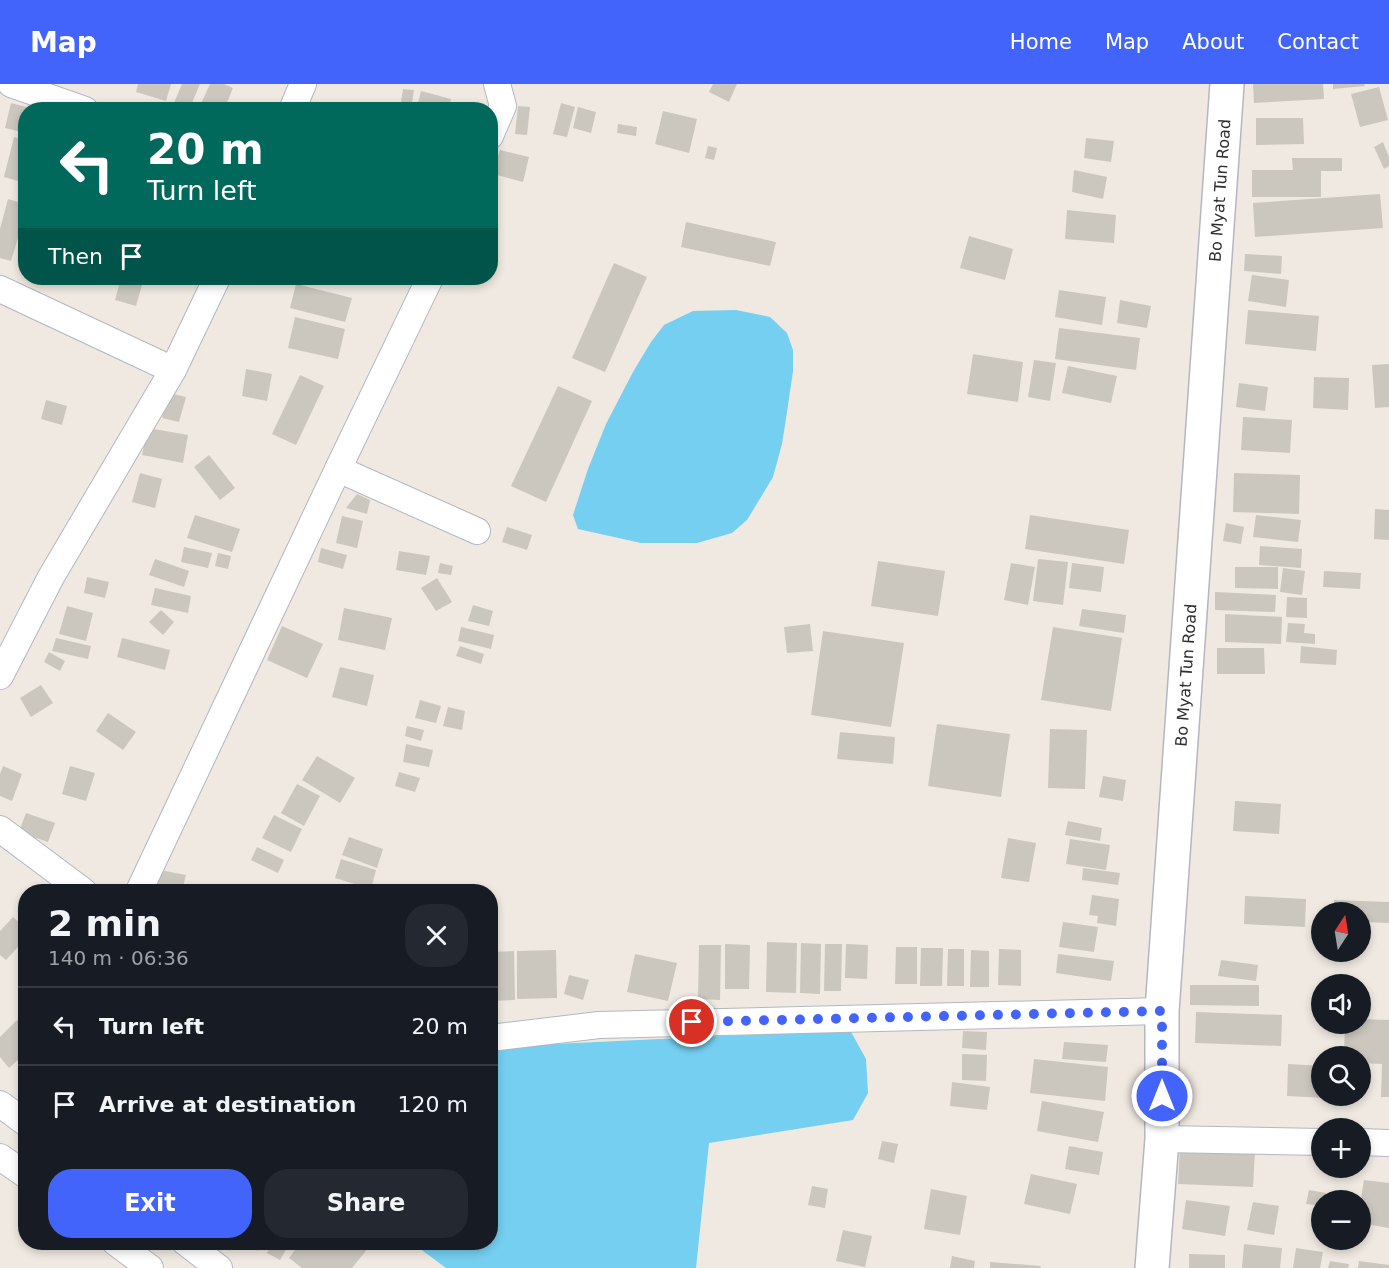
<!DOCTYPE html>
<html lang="en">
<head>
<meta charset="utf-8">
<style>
  body { margin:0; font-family:"DejaVu Sans",sans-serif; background:#242831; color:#f1f3f6; height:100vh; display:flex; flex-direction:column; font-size:22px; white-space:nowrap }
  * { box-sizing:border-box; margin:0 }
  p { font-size:20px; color:#9ea1a6 }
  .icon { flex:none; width:33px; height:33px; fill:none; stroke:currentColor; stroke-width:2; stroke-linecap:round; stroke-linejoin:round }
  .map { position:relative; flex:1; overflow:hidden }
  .sheet { position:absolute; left:18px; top:800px; width:480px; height:366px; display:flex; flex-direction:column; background:#171b24; border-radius:24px; box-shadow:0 3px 9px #0003 }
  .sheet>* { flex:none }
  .hud { position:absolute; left:18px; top:18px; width:480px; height:183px; border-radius:24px; box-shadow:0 3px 9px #0003; background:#00695c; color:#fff; overflow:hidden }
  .needle { width:39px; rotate:12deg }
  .controls { position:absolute; left:1311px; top:818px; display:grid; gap:12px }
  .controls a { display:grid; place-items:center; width:60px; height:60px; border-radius:50%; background:#171b24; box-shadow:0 3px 9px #0003; font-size:30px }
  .pin { position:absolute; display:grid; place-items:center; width:51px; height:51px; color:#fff; margin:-26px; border:3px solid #fff; border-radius:50%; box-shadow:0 2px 6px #0007 }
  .me { position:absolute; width:66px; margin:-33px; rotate:0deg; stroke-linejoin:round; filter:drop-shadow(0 0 4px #0008) }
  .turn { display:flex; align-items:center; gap:21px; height:126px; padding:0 30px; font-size:27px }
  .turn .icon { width:78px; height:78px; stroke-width:2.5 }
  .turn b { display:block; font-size:42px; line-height:51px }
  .then { display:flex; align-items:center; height:57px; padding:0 30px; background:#0003; gap:12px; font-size:22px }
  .round { display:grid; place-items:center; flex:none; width:63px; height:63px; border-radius:24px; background:#242831 }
  .headline { display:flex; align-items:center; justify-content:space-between; height:102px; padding:0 30px }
  h1 { font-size:36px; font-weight:600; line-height:45px }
  .button { display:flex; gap:12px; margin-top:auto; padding:12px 30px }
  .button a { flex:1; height:69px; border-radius:24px; background:#4264fb; color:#fff; font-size:24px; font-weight:600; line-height:69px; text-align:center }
  .button a+a { background:#242831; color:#f1f3f6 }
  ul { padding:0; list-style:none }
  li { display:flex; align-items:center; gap:18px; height:78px; padding:0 30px; border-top:2px solid #363941 }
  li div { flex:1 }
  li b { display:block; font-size:22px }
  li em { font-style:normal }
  header { display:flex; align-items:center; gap:36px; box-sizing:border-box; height:84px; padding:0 30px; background:#4264fb; color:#fff }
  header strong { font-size:28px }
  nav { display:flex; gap:33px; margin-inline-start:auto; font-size:21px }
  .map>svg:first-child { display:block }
  .water { fill:#75cff0 }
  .building { fill:#cbc7bf }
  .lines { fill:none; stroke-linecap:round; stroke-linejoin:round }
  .minor-casing { stroke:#b4b7c1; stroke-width:28 }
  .secondary-casing { stroke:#b4b7c1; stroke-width:36 }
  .minor { stroke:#fff; stroke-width:26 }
  .secondary { stroke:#fff; stroke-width:33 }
  .route { stroke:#4264fb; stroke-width:10; stroke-dasharray:0 18 }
  .labels { text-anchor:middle; stroke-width:6; stroke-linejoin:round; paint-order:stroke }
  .street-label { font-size:16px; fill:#2e2e2e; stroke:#fff }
</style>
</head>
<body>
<header>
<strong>Map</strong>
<nav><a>Home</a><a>Map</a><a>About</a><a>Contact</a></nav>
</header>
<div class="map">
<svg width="1389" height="1184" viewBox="0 0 1389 1184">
  <rect width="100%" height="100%" fill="#efe9e1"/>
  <g class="water">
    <path d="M736,226L770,233L787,249L793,266V287L787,328L782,360L773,393L747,436L732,449L697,459H641L578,445L573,431L588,385L606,340L633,288L651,258L664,241L693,227Z"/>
    <path d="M850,946L866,975L868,1009L853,1036L709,1059L696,1184H446L411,1158H490L491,963Z"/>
  </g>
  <g class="building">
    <path d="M138,0H171L166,17L136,8Z"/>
    <path d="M182,0H200L189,26H171Z"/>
    <path d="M210,0H224L233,4L224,26H198Z"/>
    <path d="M713,0H737L729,18L709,8Z"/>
    <path d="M1253,0H1323L1324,15L1254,19Z"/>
    <path d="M1333,0H1364L1365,2L1333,5Z"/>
    <path d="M1379,3L1388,36L1360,43L1351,10Z"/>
    <path d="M403,5L414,6L412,19L401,18Z"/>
    <path d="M421,7L451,15L449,26L418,19Z"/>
    <path d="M11,19L34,25L26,26V49L5,44Z"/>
    <path d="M561,19L575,23L567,53L553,50Z"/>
    <path d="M518,22L530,23L527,51L515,50Z"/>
    <path d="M578,23L596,28L591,49L573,44Z"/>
    <path d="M663,27L697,35L689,69L655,60Z"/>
    <path d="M1256,34H1303L1304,60L1256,61Z"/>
    <path d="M618,40L637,43L636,52L617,49Z"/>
    <path d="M14,53L26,56V68L18,97L4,93Z"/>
    <path d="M1086,54L1114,57L1111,78L1084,74Z"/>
    <path d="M1383,58L1389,73V82L1384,85L1374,63Z"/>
    <path d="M708,62L717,64L714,76L705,74Z"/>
    <path d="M500,66L529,73L523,98L493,90Z"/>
    <path d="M1292,74H1342V87H1321V113H1252V86H1293Z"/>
    <path d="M1074,86L1107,93L1103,115L1072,108Z"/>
    <path d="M1380,110L1383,144L1255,153L1253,119Z"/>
    <path d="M8,115L26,120V127L11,177L0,174V145Z"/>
    <path d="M1067,126L1116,131L1114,159L1065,155Z"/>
    <path d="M686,138L776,158L770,182L681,163Z"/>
    <path d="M969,152L1013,165L1005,196L960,184Z"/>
    <path d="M25,161H26V181L20,179Z"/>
    <path d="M1245,170L1282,172L1281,190L1244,187Z"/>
    <path d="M614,179L647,193L605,288L572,274Z"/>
    <path d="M1252,191L1289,196L1286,223L1248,217Z"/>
    <path d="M121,194H144L136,222L115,216Z"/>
    <path d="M296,200L352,214L345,238L290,224Z"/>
    <path d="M1059,206L1106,213L1102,241L1055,233Z"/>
    <path d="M1120,216L1151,222L1147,244L1117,239Z"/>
    <path d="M1248,226L1319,232L1316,267L1245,260Z"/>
    <path d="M295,233L345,245L338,275L288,264Z"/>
    <path d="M1059,244L1140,254L1136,286L1055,275Z"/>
    <path d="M973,270L1023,278L1018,318L967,310Z"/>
    <path d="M1034,276L1056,279L1050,317L1028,313Z"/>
    <path d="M1389,280V323L1375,324L1372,281Z"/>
    <path d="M1068,282L1117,292L1111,319L1062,309Z"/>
    <path d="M246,285L272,290L267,317L242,312Z"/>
    <path d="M300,291L324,302L296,361L272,350Z"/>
    <path d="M1314,293L1349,294L1348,326L1313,324Z"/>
    <path d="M1239,299L1268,303L1265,327L1236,323Z"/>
    <path d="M558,302L592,317L546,418L511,402Z"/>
    <path d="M170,309L186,313L179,338L162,334Z"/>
    <path d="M46,316L67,322L62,341L41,335Z"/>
    <path d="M1243,333L1292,336L1290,369L1241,366Z"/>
    <path d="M148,344L188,351L183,379L142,371Z"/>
    <path d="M209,371L235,404L220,416L194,383Z"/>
    <path d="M140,389L162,395L155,424L132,418Z"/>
    <path d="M1234,389L1300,391L1299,430L1233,428Z"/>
    <path d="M357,410L370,416L367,430L346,424Z"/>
    <path d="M1375,425L1389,426V456L1374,455Z"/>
    <path d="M195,431L240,445L232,468L187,454Z"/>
    <path d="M1030,431L1129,446L1124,480L1025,465Z"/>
    <path d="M1256,431L1301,436L1298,458L1253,453Z"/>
    <path d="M342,432L363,437L357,464L336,459Z"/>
    <path d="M1226,439L1244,443L1241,460L1223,457Z"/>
    <path d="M507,443L532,451L527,466L502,458Z"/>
    <path d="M1260,462L1302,465L1301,484L1259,481Z"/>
    <path d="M184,463L212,469L208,484L181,478Z"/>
    <path d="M321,464L347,471L343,485L318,478Z"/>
    <path d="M399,467L430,472L426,491L396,486Z"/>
    <path d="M218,469L231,472L228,485L215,482Z"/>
    <path d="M155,475L189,487L184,503L149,491Z"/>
    <path d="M1038,475L1068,478L1063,521L1033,517Z"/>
    <path d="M878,477L945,487L938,532L871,522Z"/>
    <path d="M440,479L453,482L451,491L438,489Z"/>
    <path d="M1011,479L1035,483L1028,521L1004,516Z"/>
    <path d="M1072,479L1104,483L1101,508L1069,504Z"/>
    <path d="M1235,483H1278V505L1235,504Z"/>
    <path d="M1283,484L1305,487L1302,511L1280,508Z"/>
    <path d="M1324,487L1361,489L1360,505L1323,503Z"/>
    <path d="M87,493L109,498L105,514L84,509Z"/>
    <path d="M437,494L452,518L436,527L421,504Z"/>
    <path d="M155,504L191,512L188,529L151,521Z"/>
    <path d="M1215,508L1276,511L1275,528L1215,526Z"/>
    <path d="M1287,513L1307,514V534L1286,533Z"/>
    <path d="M473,521L493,527L489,542L468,537Z"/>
    <path d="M67,522L93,529L86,557L59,550Z"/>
    <path d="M344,524L392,534L385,566L338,556Z"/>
    <path d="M1082,525L1126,531L1124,549L1079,542Z"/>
    <path d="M161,526L174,538L163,551L149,538Z"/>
    <path d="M1225,530L1282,533L1281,560L1225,558Z"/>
    <path d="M1288,539L1305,540L1304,549L1315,550V560L1286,558Z"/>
    <path d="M810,540L813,567L787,569L784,543Z"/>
    <path d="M282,542L323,560L307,594L267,576Z"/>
    <path d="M461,543L494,551L491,565L458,557Z"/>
    <path d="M1053,543L1122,554L1111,627L1041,616Z"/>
    <path d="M823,547L904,559L891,643L811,631Z"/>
    <path d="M56,554L91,562L88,575L52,567Z"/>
    <path d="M122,554L170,566L165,586L117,573Z"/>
    <path d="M460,562L484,570L481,580L456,572Z"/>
    <path d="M1301,562L1337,566L1336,581L1300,579Z"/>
    <path d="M1217,564H1264L1265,590H1217Z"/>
    <path d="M49,568L65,577L60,587L44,578Z"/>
    <path d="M340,583L374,591L367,622L332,613Z"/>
    <path d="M41,601L53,619L31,633L20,614Z"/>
    <path d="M420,616L441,622L436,639L415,634Z"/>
    <path d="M448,623L465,627L462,646L443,642Z"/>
    <path d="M108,629L136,648L123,666L96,647Z"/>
    <path d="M937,640L1010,650L1001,713L928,702Z"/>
    <path d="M407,642L424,646L421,657L405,652Z"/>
    <path d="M1050,645L1087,646L1085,705L1048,704Z"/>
    <path d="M840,648L895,653L893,680L837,675Z"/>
    <path d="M406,660L433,666L429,683L403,678Z"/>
    <path d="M317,672L355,694L340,719L302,696Z"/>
    <path d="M3,682L22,690L12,717L0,712V690Z"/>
    <path d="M70,682L95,689L86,717L62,710Z"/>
    <path d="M399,688L420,694L415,708L395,702Z"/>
    <path d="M1103,692L1126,696L1123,717L1099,713Z"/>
    <path d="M297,700L320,712L304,742L281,729Z"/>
    <path d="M1235,717L1281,720L1279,750L1233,747Z"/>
    <path d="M26,729L55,739L48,758L19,748Z"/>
    <path d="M274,731L302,745L291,768L262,754Z"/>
    <path d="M1068,737L1102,744L1100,757L1065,751Z"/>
    <path d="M349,753L383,765L377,784L342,771Z"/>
    <path d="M1008,754L1036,759L1029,798L1001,794Z"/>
    <path d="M1070,755L1110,761L1106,786L1066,780Z"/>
    <path d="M257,763L284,776L278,789L251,776Z"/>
    <path d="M341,775L376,786L371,805L335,794Z"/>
    <path d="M1083,784L1120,789L1118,801L1082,796Z"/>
    <path d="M160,786L186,791L182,807L157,802Z"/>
    <path d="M1092,811L1119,815L1116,842L1097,839L1098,832L1089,831Z"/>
    <path d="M1245,812L1306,815L1305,843L1244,840Z"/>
    <path d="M1334,816L1389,818V839L1360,838V828H1334Z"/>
    <path d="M13,833L26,844V854L6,876L0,871V847Z"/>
    <path d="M1063,838L1098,843L1094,868L1059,863Z"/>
    <path d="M767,858L797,859L796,909L766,908Z"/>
    <path d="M801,859L821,860L820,910L800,909Z"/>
    <path d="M725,860L750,861L749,905H725Z"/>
    <path d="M825,860H842L841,907H824Z"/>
    <path d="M846,860L868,861L867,895L845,894Z"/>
    <path d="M699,861H721L720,916L698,915Z"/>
    <path d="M896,863H917V900H895Z"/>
    <path d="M921,864H943L942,902H920Z"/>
    <path d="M948,865H964V902H947Z"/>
    <path d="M999,865L1021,866V902L998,901Z"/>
    <path d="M556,866L557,914L517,915V867Z"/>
    <path d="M971,866L989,867V903H970Z"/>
    <path d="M514,867L515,916L490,917V868Z"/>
    <path d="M635,870L677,879L668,917L627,908Z"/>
    <path d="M1058,870L1114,877L1111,897L1056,889Z"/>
    <path d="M1221,876L1258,881L1256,897L1218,892Z"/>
    <path d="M569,891L589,896L583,916L564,910Z"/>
    <path d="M1190,901H1259V922L1190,921Z"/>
    <path d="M1196,928L1282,931L1281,962L1195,959Z"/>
    <path d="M1360,935L1389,936V1013H1381L1382,980L1360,979V972H1344L1345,939H1360Z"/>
    <path d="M17,936L26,945V969L9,984L0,973V953Z"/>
    <path d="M963,947L987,948L986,966L962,964Z"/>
    <path d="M1064,958L1108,961L1106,978L1062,975Z"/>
    <path d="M962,970L987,971L986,997L962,996Z"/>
    <path d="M1034,975L1108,983L1105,1017L1030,1009Z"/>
    <path d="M1288,980L1322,982V1011H1326V1014L1287,1012Z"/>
    <path d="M952,998L990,1003L987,1026L950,1022Z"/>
    <path d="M1042,1017L1104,1028L1098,1058L1037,1047Z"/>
    <path d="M882,1057L898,1060L894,1079L878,1075Z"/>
    <path d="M1069,1062L1103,1068L1099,1091L1065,1085Z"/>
    <path d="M1180,1064L1255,1068L1253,1103L1178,1100Z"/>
    <path d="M1031,1090L1077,1100L1070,1130L1024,1120Z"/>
    <path d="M1364,1096L1389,1099V1144L1360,1139V1120Z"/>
    <path d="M812,1102L828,1105L825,1124L808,1121Z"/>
    <path d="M931,1105L967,1112L960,1151L924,1145Z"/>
    <path d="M1309,1106L1326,1109L1324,1116H1322V1122L1306,1120Z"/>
    <path d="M1186,1116L1230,1122L1225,1152L1182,1145Z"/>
    <path d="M1253,1118L1279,1122L1274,1151L1247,1146Z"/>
    <path d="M843,1146L872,1152L865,1183L836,1177Z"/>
    <path d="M244,1158H264L258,1167Z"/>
    <path d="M273,1158H290L280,1176L267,1169Z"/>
    <path d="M301,1158H363L369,1163L352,1184H302L289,1174Z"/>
    <path d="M1244,1160L1282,1164L1280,1184H1242Z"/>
    <path d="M1296,1164L1323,1168L1320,1184H1293Z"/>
    <path d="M1189,1170L1225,1171V1184H1189Z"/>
    <path d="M952,1172L975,1177L974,1184H950Z"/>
    <path d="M1330,1177L1349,1180L1348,1184H1328Z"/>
    <path d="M1359,1177L1389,1181V1184H1358Z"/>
    <path d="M990,1178L1041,1182L1040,1184H990Z"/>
  </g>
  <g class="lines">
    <g class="minor-casing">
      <g id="minor">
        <path d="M11,0L85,26"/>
        <path d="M292,26L303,0"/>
        <path d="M490,52L503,22L497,0"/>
        <path d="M0,205L173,286"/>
        <path d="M338,385L477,447"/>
        <path d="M0,592L51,493L173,286L217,194"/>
        <path d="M0,745L83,807"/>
        <path d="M139,807L338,385L430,194"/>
        <path d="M490,954L599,941L1162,927"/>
        <path d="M0,1020L26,1039"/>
        <path d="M1162,1055L1322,1058"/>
        <path d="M1360,1058L1389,1059"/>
        <path d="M0,1073L26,1091"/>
        <path d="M115,1158L150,1184"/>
        <path d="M185,1158L219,1184"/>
      </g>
    </g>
    <g class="secondary-casing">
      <g id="secondary">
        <path id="s1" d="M1152,1184L1162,1055V927L1227,0"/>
      </g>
    </g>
    <use href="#minor" class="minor"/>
    <use href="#secondary" class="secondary"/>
  </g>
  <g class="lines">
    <path class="route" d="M692,938L1162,927V1012"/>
  </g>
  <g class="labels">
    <g class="street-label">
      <text dy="6" stroke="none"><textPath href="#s1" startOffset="1080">Bo Myat Tun Road</textPath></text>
      <text dy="6" stroke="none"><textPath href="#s1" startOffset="594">Bo Myat Tun Road</textPath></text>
    </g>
  </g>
</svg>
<div class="controls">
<a><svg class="needle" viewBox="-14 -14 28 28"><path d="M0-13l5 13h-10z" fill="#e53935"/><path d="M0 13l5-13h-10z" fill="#9ea1a6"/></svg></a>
<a><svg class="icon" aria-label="sound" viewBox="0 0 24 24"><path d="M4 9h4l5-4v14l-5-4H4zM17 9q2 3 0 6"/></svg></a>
<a><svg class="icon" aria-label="search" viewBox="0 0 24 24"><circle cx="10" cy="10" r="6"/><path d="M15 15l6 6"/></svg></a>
<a>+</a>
<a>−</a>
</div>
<div class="pin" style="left:692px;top:938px;background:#d93025"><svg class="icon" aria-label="arrive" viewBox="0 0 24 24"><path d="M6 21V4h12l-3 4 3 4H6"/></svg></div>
<svg class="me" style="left:1162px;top:1012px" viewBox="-20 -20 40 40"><circle r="17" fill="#4264fb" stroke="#fff" stroke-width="3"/><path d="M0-11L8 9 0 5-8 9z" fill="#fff"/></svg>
<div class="hud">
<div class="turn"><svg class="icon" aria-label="left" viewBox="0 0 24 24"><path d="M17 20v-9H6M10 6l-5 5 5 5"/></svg><div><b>20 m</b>Turn left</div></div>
<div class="then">Then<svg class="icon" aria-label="arrive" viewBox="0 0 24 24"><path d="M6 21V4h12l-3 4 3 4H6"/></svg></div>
</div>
<section class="sheet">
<div class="headline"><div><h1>2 min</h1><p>140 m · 06:36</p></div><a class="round"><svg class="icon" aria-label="close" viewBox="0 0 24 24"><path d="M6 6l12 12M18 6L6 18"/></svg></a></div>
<ul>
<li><svg class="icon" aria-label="left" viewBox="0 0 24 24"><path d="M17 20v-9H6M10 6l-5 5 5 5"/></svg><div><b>Turn left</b></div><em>20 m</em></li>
<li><svg class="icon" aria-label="arrive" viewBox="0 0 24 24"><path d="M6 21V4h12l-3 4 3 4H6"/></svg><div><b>Arrive at destination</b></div><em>120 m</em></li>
</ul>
<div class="button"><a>Exit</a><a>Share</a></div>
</section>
</div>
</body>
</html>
